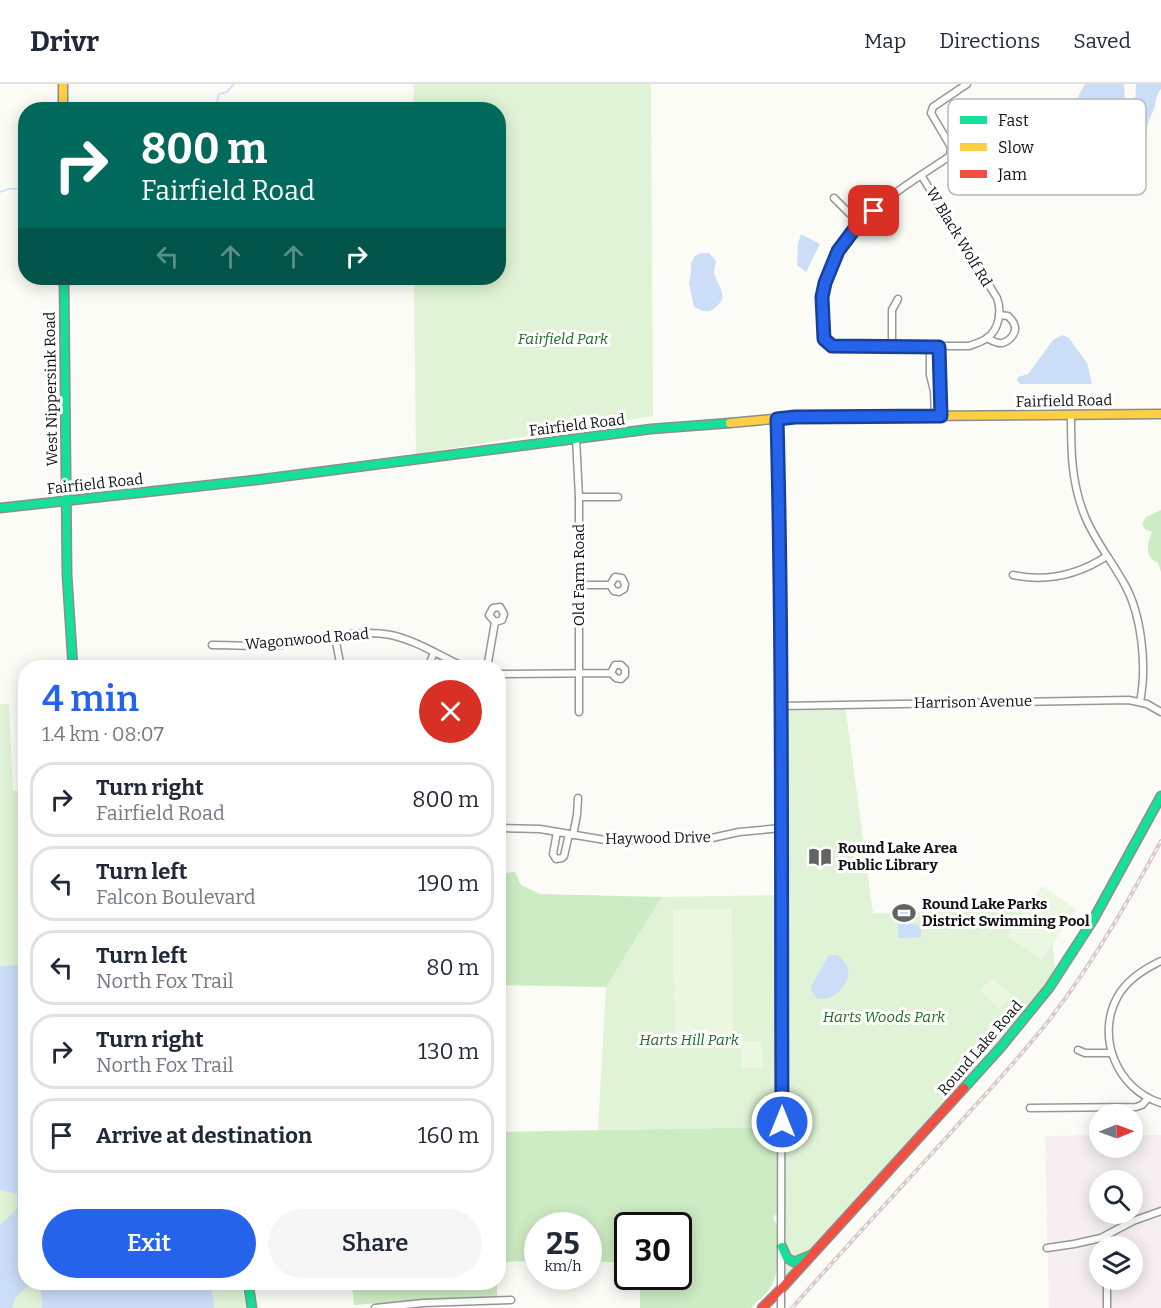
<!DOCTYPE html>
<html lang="en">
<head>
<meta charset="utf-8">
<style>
  body { margin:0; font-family:Bitter,serif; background:#f6f6f7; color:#1f2937; height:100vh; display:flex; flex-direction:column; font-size:22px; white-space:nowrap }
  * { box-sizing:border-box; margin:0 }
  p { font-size:20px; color:#747a83 }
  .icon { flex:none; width:33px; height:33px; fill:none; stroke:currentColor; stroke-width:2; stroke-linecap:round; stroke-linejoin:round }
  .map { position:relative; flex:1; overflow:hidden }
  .sheet { position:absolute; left:18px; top:576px; width:488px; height:630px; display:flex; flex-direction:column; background:#fff; border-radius:24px; box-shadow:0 3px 15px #0003 }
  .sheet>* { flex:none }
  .top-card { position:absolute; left:18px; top:18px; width:488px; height:183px; border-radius:24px; box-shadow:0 3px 15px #0003; background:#00695c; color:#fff; overflow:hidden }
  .needle { width:39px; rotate:89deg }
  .controls { position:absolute; left:1089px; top:1020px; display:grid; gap:12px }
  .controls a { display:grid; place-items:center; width:54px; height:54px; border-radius:50%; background:#fff; box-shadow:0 3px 15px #0003; font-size:30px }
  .speed { position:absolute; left:524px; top:1128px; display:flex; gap:12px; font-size:30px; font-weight:700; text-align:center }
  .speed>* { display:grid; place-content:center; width:78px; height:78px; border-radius:50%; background:#fff; box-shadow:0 3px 15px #0003; line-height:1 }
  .speed small { font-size:15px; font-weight:400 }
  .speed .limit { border:3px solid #111; border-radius:9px; background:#fff; color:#111 }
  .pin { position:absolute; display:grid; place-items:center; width:51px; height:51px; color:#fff; margin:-26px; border-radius:12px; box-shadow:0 3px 9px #0006 }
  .me { position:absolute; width:66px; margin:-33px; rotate:0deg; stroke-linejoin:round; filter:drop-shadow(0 0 4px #0008) }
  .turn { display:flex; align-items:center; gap:21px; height:126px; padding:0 24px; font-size:27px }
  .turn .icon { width:78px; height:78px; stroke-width:2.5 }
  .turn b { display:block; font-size:42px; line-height:51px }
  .lanes { display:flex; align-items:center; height:57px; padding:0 24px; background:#0003; justify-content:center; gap:30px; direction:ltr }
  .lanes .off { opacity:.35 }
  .round { display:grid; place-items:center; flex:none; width:63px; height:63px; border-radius:32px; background:#f6f6f7 }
  .summary { display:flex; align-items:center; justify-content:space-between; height:102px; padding:0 24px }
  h1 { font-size:36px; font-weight:600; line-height:45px; color:#2563eb }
  .primary-button { display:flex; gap:12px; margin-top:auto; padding:12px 24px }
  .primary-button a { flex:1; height:69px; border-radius:36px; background:#2563eb; color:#fff; font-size:24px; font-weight:600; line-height:69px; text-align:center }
  .primary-button a+a { background:#f6f6f7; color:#1f2937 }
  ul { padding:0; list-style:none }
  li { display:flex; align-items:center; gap:18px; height:75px; margin:0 12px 9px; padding:0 12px; border:3px solid #e0e1e3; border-radius:24px }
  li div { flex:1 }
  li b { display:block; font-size:22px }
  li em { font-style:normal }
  header { display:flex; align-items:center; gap:36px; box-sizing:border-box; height:84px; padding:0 30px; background:#fff; border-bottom:2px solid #e0e1e3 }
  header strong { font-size:28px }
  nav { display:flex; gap:33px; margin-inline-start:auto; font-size:21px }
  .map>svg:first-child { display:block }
  .industrial { fill:#f5eff2; fill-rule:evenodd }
  .green { fill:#e0f3d6 }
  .forest { fill:#ceecc4 }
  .pitch { fill:#ebf7e0 }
  .water { fill:#ccddf8 }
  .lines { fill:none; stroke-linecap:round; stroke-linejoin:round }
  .stream { stroke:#ccddf8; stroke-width:1.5 }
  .street-casing { stroke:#979795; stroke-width:9 }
  .fast-casing { stroke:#8d8d8b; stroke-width:11 }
  .slow-casing { stroke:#8d8d8b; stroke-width:11 }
  .jam-casing { stroke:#8d8d8b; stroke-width:11 }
  .street { stroke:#fffffe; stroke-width:6 }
  .fast { stroke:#16e098; stroke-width:8 }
  .slow { stroke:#ffcf43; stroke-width:8 }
  .jam { stroke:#f24e42; stroke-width:8 }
  .rail-casing { stroke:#dacac5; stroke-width:4 }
  .rail { stroke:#fff; stroke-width:1.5; stroke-dasharray:4.5; stroke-linecap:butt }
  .route-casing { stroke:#184099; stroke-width:15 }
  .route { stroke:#2563eb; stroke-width:10 }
  .labels { text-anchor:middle; stroke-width:6; stroke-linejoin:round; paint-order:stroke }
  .street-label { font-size:15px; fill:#111; stroke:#fff }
  .park-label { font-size:15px; font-style:italic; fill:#1d6c20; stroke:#fff }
  .poi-label { font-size:15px; font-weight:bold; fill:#111; stroke:#fff; text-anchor:start }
  .key { fill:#fff; stroke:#b8b8b8; stroke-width:1.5 }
  .key-label { font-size:16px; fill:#111 }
</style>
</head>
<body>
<header>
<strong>Drivr</strong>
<nav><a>Map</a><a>Directions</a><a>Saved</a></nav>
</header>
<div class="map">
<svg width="1161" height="1224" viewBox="0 0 1161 1224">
  <rect width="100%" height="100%" fill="#fcfcf7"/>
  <path class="industrial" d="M1099,1051L1100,1064H1132L1133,1051H1161V1224H1049L1045,1052ZM1100,1096H1132V1130H1100ZM1100,1162H1132V1196H1100Z"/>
  <g class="green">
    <path d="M414,0H651L653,332L416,370L414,194H498V26L413,25Z"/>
    <path d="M0,620H9L13,707H26V1198L241,1199L246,1224H0Z"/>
    <path d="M845,620L873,829L1049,826L1056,893L781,1205L782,622Z"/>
    <path d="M775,811L774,1043L598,1046L606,903L662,813Z"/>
  </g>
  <g class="forest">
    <path d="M1161,426V488L1158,479C1144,473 1147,459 1152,448L1145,445L1142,440L1146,433Z"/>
    <path d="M515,788L521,801L540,810L662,813L606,903L498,901V790Z"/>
    <path d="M778,1043L777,1130L774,1132V1136L777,1140C777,1160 781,1186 771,1203C766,1211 757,1217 751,1224H640V1193L678,1192V1142H627V1179L590,1177V1174H588V1142H537V1172H532V1176L530,1177L498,1178V1048Z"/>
    <path d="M352,1199H497V1212L433,1215L354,1221Z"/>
  </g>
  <g class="pitch">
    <path d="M1042,802L1076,825L1042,876L1007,852Z"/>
    <path d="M732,825L733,951H674L673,826Z"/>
    <path d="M992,894L1012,911L999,925L980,907Z"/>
    <path d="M741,957H762L763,984H741Z"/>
  </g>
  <g class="water">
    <path d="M1085,0H1124L1125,20L1122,34L1111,41L1118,53L1104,70L1119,74L1124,72L1113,84L1111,94C1098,79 1072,57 1072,35C1072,23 1079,11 1085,0Z"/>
    <path d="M1136,0H1161V5C1156,11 1156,15 1155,22C1153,29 1149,34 1148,40C1143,57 1147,68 1138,86H1130L1129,76L1133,65L1132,37L1135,20Z"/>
    <path d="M801,150L820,160L806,188L797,181L798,160Z"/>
    <path d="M701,169H709L716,177C716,180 714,183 714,187C715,200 731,210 716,223C708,230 703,227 694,223L689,199L691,189V179L695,172Z"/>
    <path d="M1062,251L1069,254L1087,279L1092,300H1020L1017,296L1018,293L1028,290L1053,256Z"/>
    <path d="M898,818H910L911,840L921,841V853L898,854Z"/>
    <path d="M829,871H838C849,883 853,891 842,904C835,913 828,915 817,915L811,906L812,901Z"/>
    <path d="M22,881L26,883V1198L31,1199L16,1213L12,1224H0V1141L17,1125V1110L0,1106V882Z"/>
    <path d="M40,1199H211L214,1224H42Z"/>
  </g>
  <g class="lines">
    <g class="stream">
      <path d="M215,26L219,10L227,8L234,0"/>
      <path d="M0,108L9,105L26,104"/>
    </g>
    <g class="street-casing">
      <g id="street">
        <path d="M921,91L997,214C1002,227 999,246 987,254C982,258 974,260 969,262H832L824,255C823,237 820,217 825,200C841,138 901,105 950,72L951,63L931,29L933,23L967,0"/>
        <path d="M834,114L859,139"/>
        <path d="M987,254C991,256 997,260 1002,259C1010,257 1018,248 1014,240C1013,237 1010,234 1008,232L999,231"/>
        <path d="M892,262V226L898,215"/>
        <path d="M930,263V291L934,307L935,332"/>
        <path d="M939,263L941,332"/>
        <path d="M1071,331C1071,365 1071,397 1084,430C1094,456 1112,477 1125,501C1142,532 1147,583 1140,618"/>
        <path d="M777,335L782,622L781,1224"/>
        <path d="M576,354L579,413V628"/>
        <path d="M579,413H618"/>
        <path d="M1013,491C1046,498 1078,491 1107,472"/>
        <path d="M580,501H610L614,507L619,508L624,505L625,500L622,494L615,493L610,501"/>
        <path d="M500,523L504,530L502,536L495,538L489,531L493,524Z"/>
        <path d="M335,553L341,584"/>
        <path d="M212,561C235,561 259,563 281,561C317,557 355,544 391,551C418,557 441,573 467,584"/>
        <path d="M428,584L434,568"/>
        <path d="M487,584L495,538"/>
        <path d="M498,590L611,589L616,594L621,595L625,591V585L621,581H615L611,589"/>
        <path d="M782,622L1129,616L1147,620L1161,628"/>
        <path d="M498,744L540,745L605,756H636L712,754L739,748L782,744"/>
        <path d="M557,748L553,770L556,775L562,774L564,772L569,750"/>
        <path d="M573,751L577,731L578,714"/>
        <path d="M1161,877C1144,885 1127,896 1118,912C1095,952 1117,1006 1161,1019"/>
        <path d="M1078,966L1085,969H1111"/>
        <path d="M1030,1024L1136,1023L1142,1021L1148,1014"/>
        <path d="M1047,1164L1074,1160L1101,1154L1133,1137L1161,1127"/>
        <path d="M375,1224L423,1219L511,1216"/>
        <path d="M1107,1224V1196"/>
      </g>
    </g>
    <g class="fast-casing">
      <g id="fast">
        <path d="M64,194L67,491L73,584"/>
        <path d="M0,424L256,396L651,345L730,339"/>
        <path d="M964,1004L1001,963L1049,904L1093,836L1161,712"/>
        <path d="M782,1163L787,1174L794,1178L811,1171"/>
        <path d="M248,1198L252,1224"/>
      </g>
    </g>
    <g class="slow-casing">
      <g id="slow">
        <path d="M63,0V26"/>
        <path d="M730,339L795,333L1161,330"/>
      </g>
    </g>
    <g class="jam-casing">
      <path id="jam" d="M762,1224L781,1205L964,1004"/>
    </g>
    <use href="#street" class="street"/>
    <use href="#fast" class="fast"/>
    <use href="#slow" class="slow"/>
    <use href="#jam" class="jam"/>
    <g class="rail-casing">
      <path id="rail" d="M792,1224C842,1167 894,1111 945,1055C981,1015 1017,977 1050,935C1093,879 1127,819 1161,757"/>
    </g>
    <use href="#rail" class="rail"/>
  </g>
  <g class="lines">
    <g class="route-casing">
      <path id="route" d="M782,1038C781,803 783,569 777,335L795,333L941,332L939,263L832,262L824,255L822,213L825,199L838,167L859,139L874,127"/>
    </g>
    <use href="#route" class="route"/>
  </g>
  <defs>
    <g id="library-bare" transform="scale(1.8)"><path d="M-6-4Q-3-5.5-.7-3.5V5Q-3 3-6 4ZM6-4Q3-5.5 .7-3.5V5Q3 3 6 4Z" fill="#636362" stroke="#fff" stroke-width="2.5" paint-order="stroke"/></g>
    <g id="stadium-bare" transform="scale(1.8)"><path d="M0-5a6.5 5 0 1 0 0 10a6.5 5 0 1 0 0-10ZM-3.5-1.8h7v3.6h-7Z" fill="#636362" stroke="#fff" stroke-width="2.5" paint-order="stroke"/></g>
  </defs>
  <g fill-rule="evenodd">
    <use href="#library-bare" x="820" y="773"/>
    <use href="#stadium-bare" x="904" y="829"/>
  </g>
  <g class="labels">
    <g class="street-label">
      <text transform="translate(959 153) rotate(59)" y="5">W Black Wolf Rd</text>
      <text transform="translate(51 305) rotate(-91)" y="5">West Nippersink Road</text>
      <text transform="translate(1064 317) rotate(-1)" y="5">Fairfield Road</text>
      <text transform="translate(577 341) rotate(-7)" y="5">Fairfield Road</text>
      <text transform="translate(95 400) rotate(-6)" y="5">Fairfield Road</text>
      <text transform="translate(579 491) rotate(-90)" y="5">Old Farm Road</text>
      <text transform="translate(307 555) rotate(-5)" y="5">Wagonwood Road</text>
      <text transform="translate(973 618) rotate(-1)" y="5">Harrison Avenue</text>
      <text transform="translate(658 754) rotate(-1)" y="5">Haywood Drive</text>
      <text transform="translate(980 964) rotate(-49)" y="5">Round Lake Road</text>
    </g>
    <g class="park-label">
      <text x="563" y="260">Fairfield Park</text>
      <text x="884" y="938">Harts Woods Park</text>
      <text x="689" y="961">Harts Hill Park</text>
    </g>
    <g class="poi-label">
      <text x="838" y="769">Round Lake Area<tspan x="838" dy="17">Public Library</tspan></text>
      <text x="922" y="825">Round Lake Parks<tspan x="922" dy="17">District Swimming Pool</tspan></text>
    </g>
  </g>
  <rect x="948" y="15" width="198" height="96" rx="9" class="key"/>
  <rect x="960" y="32" width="27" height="8" fill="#16e098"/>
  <rect x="960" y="59" width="27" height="8" fill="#ffcf43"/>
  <rect x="960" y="86" width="27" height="8" fill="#f24e42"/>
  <g class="key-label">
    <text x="998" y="42">Fast</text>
    <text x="998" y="69">Slow</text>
    <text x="998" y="96">Jam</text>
  </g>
</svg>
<div class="controls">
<a><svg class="needle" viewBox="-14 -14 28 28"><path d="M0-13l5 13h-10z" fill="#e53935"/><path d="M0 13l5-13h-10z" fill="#747a83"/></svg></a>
<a><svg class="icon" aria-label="search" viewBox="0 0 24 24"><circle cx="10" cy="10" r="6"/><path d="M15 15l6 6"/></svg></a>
<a><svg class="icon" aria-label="layers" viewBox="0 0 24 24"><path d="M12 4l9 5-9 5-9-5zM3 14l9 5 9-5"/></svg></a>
</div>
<div class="speed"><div>25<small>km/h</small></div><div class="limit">30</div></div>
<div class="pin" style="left:874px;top:127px;background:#d93025"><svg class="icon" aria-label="arrive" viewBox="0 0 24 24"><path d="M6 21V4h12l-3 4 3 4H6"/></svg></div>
<svg class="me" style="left:782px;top:1038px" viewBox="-20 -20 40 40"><circle r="17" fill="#2563eb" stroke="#fff" stroke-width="3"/><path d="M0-11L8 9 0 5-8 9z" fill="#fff"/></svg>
<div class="top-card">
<div class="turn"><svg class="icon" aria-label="right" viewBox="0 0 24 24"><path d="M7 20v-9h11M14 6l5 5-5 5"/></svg><div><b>800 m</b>Fairfield Road</div></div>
<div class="lanes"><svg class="icon off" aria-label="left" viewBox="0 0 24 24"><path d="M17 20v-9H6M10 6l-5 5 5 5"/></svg><svg class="icon off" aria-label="ahead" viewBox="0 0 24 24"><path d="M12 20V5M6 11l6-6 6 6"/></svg><svg class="icon off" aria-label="ahead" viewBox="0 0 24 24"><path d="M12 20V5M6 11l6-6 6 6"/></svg><svg class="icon" aria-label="right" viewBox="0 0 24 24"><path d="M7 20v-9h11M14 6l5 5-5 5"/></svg></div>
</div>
<section class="sheet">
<div class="summary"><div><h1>4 min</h1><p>1.4 km · 08:07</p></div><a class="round" style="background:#d93025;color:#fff"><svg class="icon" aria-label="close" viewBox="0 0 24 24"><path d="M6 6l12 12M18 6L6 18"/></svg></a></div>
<ul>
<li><svg class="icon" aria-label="right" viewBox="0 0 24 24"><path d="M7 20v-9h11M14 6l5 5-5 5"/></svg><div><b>Turn right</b><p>Fairfield Road</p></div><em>800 m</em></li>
<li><svg class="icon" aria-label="left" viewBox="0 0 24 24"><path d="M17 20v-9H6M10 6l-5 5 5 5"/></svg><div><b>Turn left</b><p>Falcon Boulevard</p></div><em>190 m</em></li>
<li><svg class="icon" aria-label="left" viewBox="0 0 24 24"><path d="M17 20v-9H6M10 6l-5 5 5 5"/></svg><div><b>Turn left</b><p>North Fox Trail</p></div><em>80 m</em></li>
<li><svg class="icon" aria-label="right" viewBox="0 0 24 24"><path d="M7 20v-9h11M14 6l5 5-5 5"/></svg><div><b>Turn right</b><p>North Fox Trail</p></div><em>130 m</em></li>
<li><svg class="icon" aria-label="arrive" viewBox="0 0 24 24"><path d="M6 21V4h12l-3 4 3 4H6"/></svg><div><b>Arrive at destination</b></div><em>160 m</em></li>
</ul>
<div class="primary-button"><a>Exit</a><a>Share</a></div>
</section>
</div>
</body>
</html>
